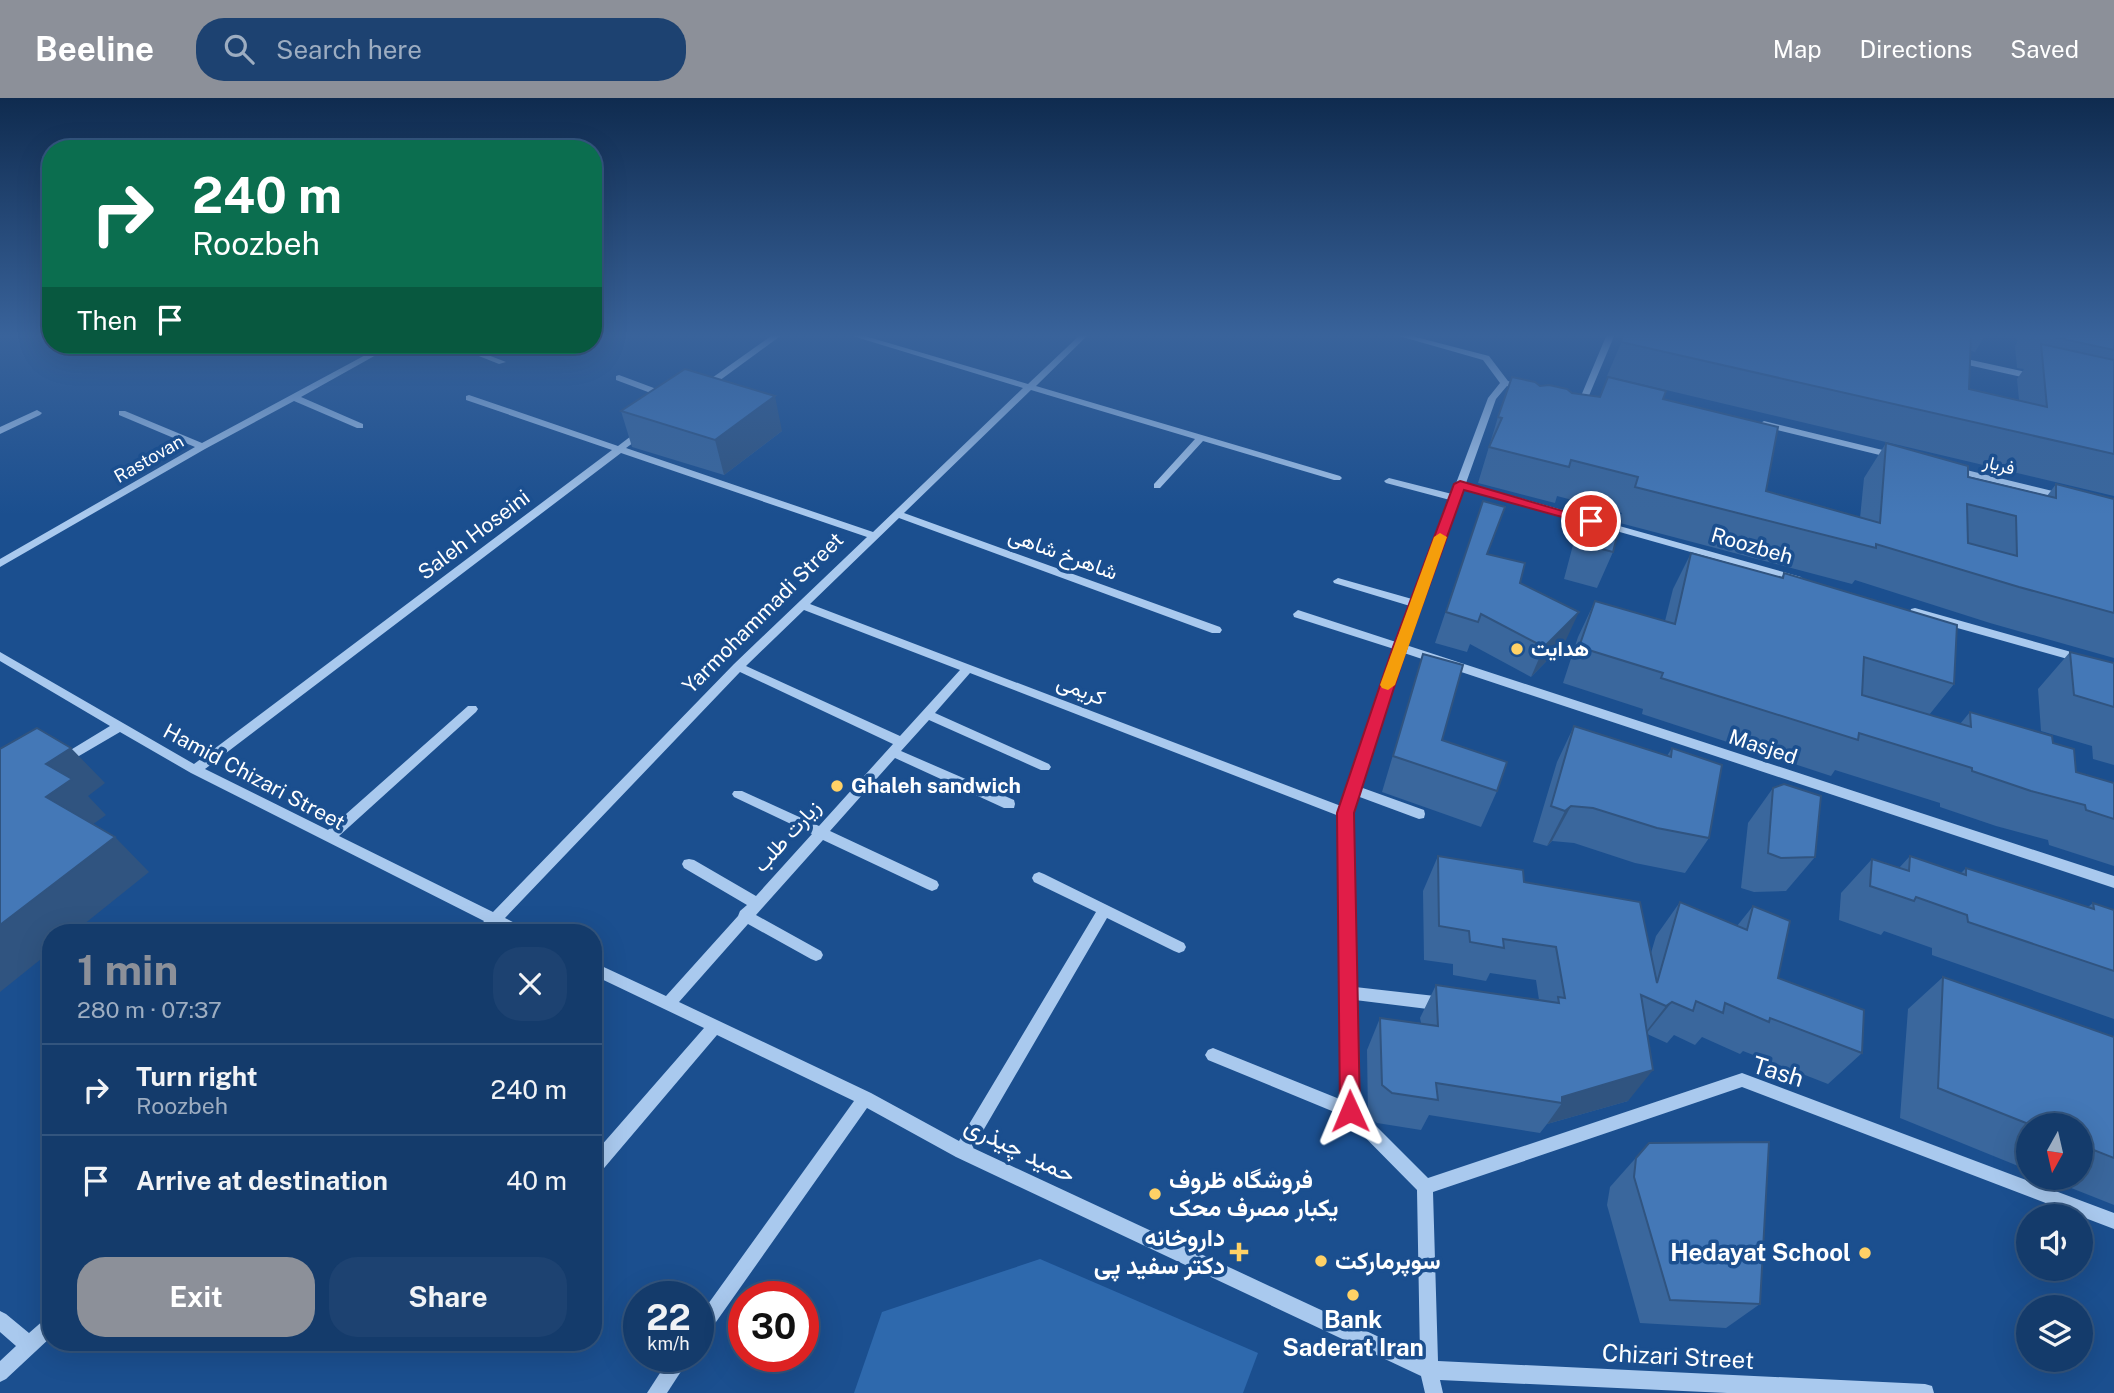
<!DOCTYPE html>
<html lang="en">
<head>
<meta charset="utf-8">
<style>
  body { margin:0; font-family:"Public Sans",Vazirmatn,sans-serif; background:#1d4271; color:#f1f3f6; height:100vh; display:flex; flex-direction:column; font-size:26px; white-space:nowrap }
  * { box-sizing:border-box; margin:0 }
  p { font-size:23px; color:#9dadc1 }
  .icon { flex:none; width:38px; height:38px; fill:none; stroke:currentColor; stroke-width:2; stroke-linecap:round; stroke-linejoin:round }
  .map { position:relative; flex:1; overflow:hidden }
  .details { position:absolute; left:42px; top:826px; width:560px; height:427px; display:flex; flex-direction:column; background:#143b6b; border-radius:28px; box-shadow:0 7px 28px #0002,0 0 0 2px #33557e }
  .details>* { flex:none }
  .hud { position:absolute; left:42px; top:42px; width:560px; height:214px; border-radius:28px; box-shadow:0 7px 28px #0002,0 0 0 2px #33557e; background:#0b6e4f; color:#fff; overflow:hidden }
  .needle { width:46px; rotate:188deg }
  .controls { position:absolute; left:2016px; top:1015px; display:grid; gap:14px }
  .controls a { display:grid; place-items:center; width:77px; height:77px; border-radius:50%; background:#143b6b; box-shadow:0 7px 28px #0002,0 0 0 2px #33557e; font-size:35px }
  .speed { position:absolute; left:623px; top:1183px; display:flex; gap:14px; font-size:35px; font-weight:700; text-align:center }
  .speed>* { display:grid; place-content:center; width:91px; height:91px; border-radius:50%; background:#143b6b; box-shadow:0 7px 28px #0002,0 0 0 2px #33557e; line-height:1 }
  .speed small { font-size:18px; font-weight:400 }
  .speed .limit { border:10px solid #d22; background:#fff; color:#111 }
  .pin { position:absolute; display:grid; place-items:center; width:60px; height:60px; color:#fff; margin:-30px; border:4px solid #fff; border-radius:50%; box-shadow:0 2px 7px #0007 }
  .me { position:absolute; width:77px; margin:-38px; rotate:359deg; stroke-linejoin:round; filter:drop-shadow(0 0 5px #0008) }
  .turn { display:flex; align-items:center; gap:24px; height:147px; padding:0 35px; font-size:32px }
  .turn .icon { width:91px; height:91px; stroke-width:2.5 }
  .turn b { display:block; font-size:49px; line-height:60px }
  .then { display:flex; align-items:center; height:66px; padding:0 35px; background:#0003; gap:14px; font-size:26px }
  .round { display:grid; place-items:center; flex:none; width:74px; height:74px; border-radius:28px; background:#1d4271 }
  .summary { display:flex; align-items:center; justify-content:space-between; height:119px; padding:0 35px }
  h1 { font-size:42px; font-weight:700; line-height:52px; color:#8c9099 }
  .primary-button { display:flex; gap:14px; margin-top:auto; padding:14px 35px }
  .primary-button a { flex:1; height:80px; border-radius:28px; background:#8c9099; color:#fff; font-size:28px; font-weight:700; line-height:80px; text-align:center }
  .primary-button a+a { background:#1d4271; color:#f1f3f6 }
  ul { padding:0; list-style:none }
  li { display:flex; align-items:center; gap:21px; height:91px; padding:0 35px; border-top:2px solid #33557e }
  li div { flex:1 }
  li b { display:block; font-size:26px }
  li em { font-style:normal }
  header { display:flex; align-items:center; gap:42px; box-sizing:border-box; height:98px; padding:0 35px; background:#8c9099; color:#fff }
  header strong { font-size:33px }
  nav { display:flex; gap:38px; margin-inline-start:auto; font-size:24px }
  .search { width:490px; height:63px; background:#1d4271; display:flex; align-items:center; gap:18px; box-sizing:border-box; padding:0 24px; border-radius:28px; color:#9dadc1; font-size:26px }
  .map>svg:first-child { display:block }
  .green { fill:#2e69ad }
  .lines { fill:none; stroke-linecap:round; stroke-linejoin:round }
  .minor { fill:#a9c9ee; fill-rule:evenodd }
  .wall { fill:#3a679d }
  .shaded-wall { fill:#305480 }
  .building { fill:#4478b7; stroke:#305480; stroke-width:2; fill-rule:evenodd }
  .route { fill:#e11d48; stroke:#92132f; stroke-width:2 }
  .slow { fill:#f59e0b }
  .poi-dot { fill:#ffd166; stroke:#1b4f8f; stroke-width:2.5 }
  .labels { text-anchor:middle; stroke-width:7; stroke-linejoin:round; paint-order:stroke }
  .far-street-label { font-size:18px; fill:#fff; stroke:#1b4f8f }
  .street-label { font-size:21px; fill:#fff; stroke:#1b4f8f }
  .poi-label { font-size:21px; font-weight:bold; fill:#fff; stroke:#1b4f8f; text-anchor:start }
  .near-street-label { font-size:24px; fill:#fff; stroke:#1b4f8f }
  .near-poi-label { font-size:24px; font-weight:bold; fill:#fff; stroke:#1b4f8f; text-anchor:start }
</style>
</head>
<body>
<header>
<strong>Beeline</strong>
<div class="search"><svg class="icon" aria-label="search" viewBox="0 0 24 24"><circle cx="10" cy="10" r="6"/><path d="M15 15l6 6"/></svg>Search here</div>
<nav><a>Map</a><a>Directions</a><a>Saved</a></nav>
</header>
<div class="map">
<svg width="2114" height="1295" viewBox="0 0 2114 1295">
  <rect width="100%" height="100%" fill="#1b4f8f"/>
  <path class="green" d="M1040,1161L1258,1255L1243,1295H854L882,1214Z"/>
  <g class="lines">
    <g class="minor">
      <path d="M774,236H783L708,291H702V287Z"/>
      <path d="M846,236H858L1028,286L1081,236H1089L1036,288L1340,378L1342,380L1340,382H1334L1203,343L1160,390H1154V386L1195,341L1031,292L904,415L1220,529L1222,532L1220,535H1212L899,420L810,506L1341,708L1394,551L1294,519L1293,516L1298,512L1396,544L1410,508L1334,485L1333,483L1338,480L1412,501L1450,402L1386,385L1384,383L1389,380L1452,396L1488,300L1500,285L1483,262L1392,236H1404L1489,258L1508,283L1530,290L1526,293L1507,288L1496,301L1466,385L1801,479L1802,481L1801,483H1793L1464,390L1406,547L2114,778V790L1404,555L1360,689L1424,712L1425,716L1424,720L1419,721L1357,698L1351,715L1355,889L1444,899L1449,901L1451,906L1449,911L1444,913L1355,902L1358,1010L1428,1080L1742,975L2114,1115V1131L1742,989L1433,1094L1438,1263L1925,1286L1932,1288L1934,1295H1727L1440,1282L1443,1295H1425L1421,1278L956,1059L867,1010L704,1241L698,1244V1220L854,1003L717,937L599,1076L593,1078V1057L704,930L593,877V864L666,898L738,818L740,813L747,807L684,770L682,766L684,762L689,761L694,762L756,798L812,736L734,699L732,696L734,693H742L819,728L893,646L740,574L505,820L526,831L528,835H507L496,829L491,835H475L484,823L191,675L120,634L67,665H59L57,662L59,659L110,628L0,563V554L194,666L612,352L466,302V298L469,297L618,348L639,332H645V336L626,350L873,434L1023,290ZM621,355L867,439L734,566L493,814L339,738L476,614L478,611L476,608H468L328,732L205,671ZM804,512L960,572L900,638L746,568ZM970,575L1339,718L1342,1002L1213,950L1208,952L1205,957L1208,962L1344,1018L1417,1092L1420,1258L973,1050L1107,820L1174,853L1179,855L1184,853L1186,849L1184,845L1044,776L1039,774L1034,776L1032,780L1034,784L1096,814L959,1043L871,995L679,904L748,826L811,861L816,863L821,861L823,857L821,853L756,817L823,742L927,791L932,793L937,791L939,787L937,783L830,733L895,660L1004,710H1014L1015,706L1014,702L901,653L929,622L1041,672H1049L1051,669L1049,666L935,615Z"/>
      <path d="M1607,236H1615L1588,300L1584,303H1571V299L1581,298Z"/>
      <path d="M384,247H394L301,299L363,326V330H357L294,303L205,351L0,469V461L195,349L119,317V313H125L202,345Z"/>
      <path d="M451,247H462L506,264L499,266Z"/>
      <path d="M1953,258L2035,276L2039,279L2035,282L1950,263L1949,261Z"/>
      <path d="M619,277L670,296L671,298L664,300L616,282V278Z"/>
      <path d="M37,312L42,315L40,317L0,336V329Z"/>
      <path d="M1764,323L1899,356L1901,358L1896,361L1761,328L1759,326Z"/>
      <path d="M1954,369L2069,397L2071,399L2066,402L1951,374V370Z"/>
      <path d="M1915,510L2114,566V574L1911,517L1910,514L1911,511Z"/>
      <path d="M0,1213L6,1216L29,1235L45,1221L51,1218V1239L6,1281L0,1284V1263L16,1248L0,1234Z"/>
      <path d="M671,1258H691L667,1295H647Z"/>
    </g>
  </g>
  <g class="wall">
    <path d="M1619,236H1986L1975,254L1971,253L1969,291L2019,302L2017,281L2024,271L2017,270L2015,248L2017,245L2016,236H2114V398L1607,278L1624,238L1619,237Z"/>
    <path d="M1540,288L1572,295L1600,299L1663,301L1766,393L1860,420L1864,380L1886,345L1968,379L2047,398L2056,386L2114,401V560L1990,525L1855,482L1852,486L1620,425L1613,454L1597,490L1564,481L1573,447L1588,411L1619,422L1622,415L1557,398L1555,405L1478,385L1498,319Z"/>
    <path d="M621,313L782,333L724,377L632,349Z"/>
    <path d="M1483,403L1488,456L1520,485L1565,544L1531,579L1470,546L1467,554L1435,545Z"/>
    <path d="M1691,455L1781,480L1784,475L1954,586L1929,617L1960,626L1970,614L2053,645L2076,674L2114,685V768L2049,747L2048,742L1996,728L1940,709V705L1835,672L1831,678L1642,616L1643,611L1563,585L1578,539L1595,503L1665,523L1673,491Z"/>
    <path d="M2070,554L2114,565V667L2093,661L2092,648L2041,633L2038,591Z"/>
    <path d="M1423,556L1442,642L1497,693L1481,729L1382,694Z"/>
    <path d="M1574,628L1667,658L1672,650L1709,740L1685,775L1635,765L1574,745L1552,743L1547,748L1533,744L1557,664Z"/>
    <path d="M1773,690L1815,759L1786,793L1754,794L1741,790L1748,725Z"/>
    <path d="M1438,758L1524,784L1651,855L1656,838L1680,804L1737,828L1753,808L1778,880L1862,955L1828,986L1743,953L1740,956L1702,939L1695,947L1674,937L1667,945L1647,936L1628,1003L1547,1026L1540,1035L1429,1017L1421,1032L1377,1025L1368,1017L1367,952L1380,920L1421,925L1420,920L1436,887L1539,902L1536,882L1490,875L1486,883L1453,877V866L1424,862L1423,793Z"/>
    <path d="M1910,758L1961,775L1966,770L2088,809L2093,805L2114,812V921L1932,857V850L1884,833L1881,837L1839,822L1841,795L1872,761L1899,770Z"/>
    <path d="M1943,879L2114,939V1107L2046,1080H2081V1027H2028V1072L1900,1020L1908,911Z"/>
    <path d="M1649,1045L1760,1206L1726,1230L1640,1225L1607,1107L1610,1089Z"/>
  </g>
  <g class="shaded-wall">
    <path d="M775,298L782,333L724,377L715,342Z"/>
    <path d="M1579,514L1565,544L1531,579L1544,549Z"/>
    <path d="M71,650L105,685L88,698L106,717L82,734L46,699V666Z"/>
    <path d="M1571,708L1552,743L1547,748L1565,713Z"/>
    <path d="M115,739L149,774L73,835H51V853L0,894V827Z"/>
    <path d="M1672,904L1646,936L1641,940L1666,908Z"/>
    <path d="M1653,972L1628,1003L1547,1026L1562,1005V999Z"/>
  </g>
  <g class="building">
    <path d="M1624,236H1971L1969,291L2047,309L2041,246L2114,262V356L1621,244Z"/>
    <path d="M2040,236H2114V252Z"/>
    <path d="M685,271L775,298L715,342L621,313Z"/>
    <path d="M1512,279L1535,284L1540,288L1549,287L1567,291L1572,295L1600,299L1608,279L1666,293L1663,301L1778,329L1766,393L1880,425L1886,345L1968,368V379L2056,400V386L2114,401V515L2019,489L1876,446V450L1635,389L1638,379L1571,362L1569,369L1489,349L1502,320L1498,319ZM1967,406L2016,418L2017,458L1968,445Z"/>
    <path d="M1483,403L1505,409L1487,456L1525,465L1520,485L1579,514L1544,549L1481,516L1478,524L1446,514Z"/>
    <path d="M1588,411L1614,418L1621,423L1613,454L1579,445Z"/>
    <path d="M1691,455L1783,480L1784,475L1957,527L1954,586L1864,559L1862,597L1971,629L1970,614L2052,638L2053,645L2074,651L2076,674L2114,685V721L2086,712L2085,707L2031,693L1972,673V670L1859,635L1858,642L1661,580L1663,575L1579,549L1595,503L1675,526Z"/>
    <path d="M2070,554L2114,565V609L2074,597Z"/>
    <path d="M1423,556L1463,567L1442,642L1507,664L1497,693L1393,658Z"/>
    <path d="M1574,628L1671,659L1672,650L1722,667L1709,740L1657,730L1593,710L1571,708L1565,713L1551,708Z"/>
    <path d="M37,630L71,650L46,666L72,681L46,699L115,739L0,827V651Z"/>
    <path d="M1784,686L1821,698L1815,759L1781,760L1768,755L1773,690Z"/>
    <path d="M1438,758L1523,772L1524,784L1640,804L1657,885L1680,804L1747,832L1753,808L1790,823L1778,880L1864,912L1862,955L1770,920L1769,924L1725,905L1723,915L1696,903L1693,913L1672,904L1666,908L1641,897L1653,972L1562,999V1005L1436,985L1438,1002L1392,995L1382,987L1380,920L1438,928L1436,887L1559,905L1558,899L1565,900L1556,849L1503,841L1504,850L1470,844L1469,833L1439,828Z"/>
    <path d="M1910,758L1966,777V770L2094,811L2093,805L2114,812V873L1968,824L1967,817L1916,799L1914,803L1870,788L1872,761L1909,773Z"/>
    <path d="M1943,879L2114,939V1060L2081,1047V1027H2031L1938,990Z"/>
    <path d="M1769,1044L1760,1206L1670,1202L1634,1079L1636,1060L1649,1045Z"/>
  </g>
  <linearGradient id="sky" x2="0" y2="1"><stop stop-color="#0f2b4f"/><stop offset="0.57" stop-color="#39639b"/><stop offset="1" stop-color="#39639b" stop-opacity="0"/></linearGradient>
  <rect width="2114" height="417" fill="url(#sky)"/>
  <path class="route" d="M1460,383L1597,423L1591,427L1464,392L1407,549L1354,715L1360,1013L1357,1020L1350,1023L1343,1020L1340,1013L1337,715L1393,549L1454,386Z"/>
  <path class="slow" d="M1440,435L1447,439L1395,587L1388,592L1382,590L1380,587L1434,439Z"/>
  <g class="poi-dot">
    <circle cx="1517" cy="551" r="7"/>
    <circle cx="837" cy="688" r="7"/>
    <circle cx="1155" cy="1096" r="7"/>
    <path d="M1235.5 1143.5h7v7h7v7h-7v7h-7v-7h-7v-7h7z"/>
    <circle cx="1865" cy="1155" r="7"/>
    <circle cx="1321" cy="1163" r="7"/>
    <circle cx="1353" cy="1197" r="7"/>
  </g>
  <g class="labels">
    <g class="far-street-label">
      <text transform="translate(149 361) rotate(-30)" y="6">Rastovan</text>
      <text transform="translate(1999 367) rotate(14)" y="6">فریار</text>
    </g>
    <g class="street-label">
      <text transform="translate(474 437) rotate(-37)" y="7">Saleh Hoseini</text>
      <text transform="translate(1752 448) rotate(16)" y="7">Roozbeh</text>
      <text transform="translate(1063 456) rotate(20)" y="7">شاهرخ شاهی</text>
      <text transform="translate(763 515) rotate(-45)" y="7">Yarmohammadi Street</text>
      <text transform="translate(1081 592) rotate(21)" y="7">کریمی</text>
      <text transform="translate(1763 649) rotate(18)" y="7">Masjed</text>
      <text transform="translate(254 679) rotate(28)" y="7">Hamid Chizari Street</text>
      <text transform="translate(787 738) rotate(-48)" y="7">زیارت طلب</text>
    </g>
    <g class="poi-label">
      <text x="1531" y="558">هدایت</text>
      <text x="851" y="695">Ghaleh sandwich</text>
    </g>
    <g class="near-street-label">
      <text transform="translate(1778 974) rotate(17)" y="8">Tash</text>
      <text transform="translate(1020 1052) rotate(26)" y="8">حمید چیذری</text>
      <text transform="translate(1678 1259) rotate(3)" y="8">Chizari Street</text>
    </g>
    <g class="near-poi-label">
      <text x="1169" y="1090">فروشگاه ظروف<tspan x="1169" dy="28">یکبار مصرف محک</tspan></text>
      <text x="1225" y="1148" text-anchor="end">داروخانه<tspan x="1225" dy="28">دکتر سفید پی</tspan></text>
      <text x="1851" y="1163" text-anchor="end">Hedayat School</text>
      <text x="1335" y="1171">سوپرمارکت</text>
      <text x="1353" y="1230" text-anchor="middle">Bank<tspan x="1353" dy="28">Saderat Iran</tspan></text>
    </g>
  </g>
</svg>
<div class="controls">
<a><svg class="needle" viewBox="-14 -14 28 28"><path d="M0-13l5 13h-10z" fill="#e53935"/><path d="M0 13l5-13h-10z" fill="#9dadc1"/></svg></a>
<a><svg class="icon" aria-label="sound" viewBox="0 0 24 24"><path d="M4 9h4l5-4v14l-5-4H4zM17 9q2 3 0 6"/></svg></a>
<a><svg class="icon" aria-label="layers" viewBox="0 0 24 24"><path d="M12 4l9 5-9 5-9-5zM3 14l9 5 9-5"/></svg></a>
</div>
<div class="speed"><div>22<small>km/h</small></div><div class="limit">30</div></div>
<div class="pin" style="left:1591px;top:423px;background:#d93025"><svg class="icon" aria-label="arrive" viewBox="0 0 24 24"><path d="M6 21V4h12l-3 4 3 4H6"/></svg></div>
<svg class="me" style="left:1350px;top:1013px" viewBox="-20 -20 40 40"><path d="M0-17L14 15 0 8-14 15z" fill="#e11d48" stroke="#fff" stroke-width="4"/></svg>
<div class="hud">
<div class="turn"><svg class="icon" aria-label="right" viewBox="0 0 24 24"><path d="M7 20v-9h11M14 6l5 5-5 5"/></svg><div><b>240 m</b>Roozbeh</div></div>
<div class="then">Then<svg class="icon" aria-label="arrive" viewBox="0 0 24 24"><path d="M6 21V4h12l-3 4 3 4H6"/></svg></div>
</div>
<section class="details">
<div class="summary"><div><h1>1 min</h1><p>280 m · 07:37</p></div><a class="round"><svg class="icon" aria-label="close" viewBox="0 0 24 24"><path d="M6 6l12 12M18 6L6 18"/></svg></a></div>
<ul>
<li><svg class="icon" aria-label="right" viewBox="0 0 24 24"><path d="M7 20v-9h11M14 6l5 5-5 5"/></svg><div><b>Turn right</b><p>Roozbeh</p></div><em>240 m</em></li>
<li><svg class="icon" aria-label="arrive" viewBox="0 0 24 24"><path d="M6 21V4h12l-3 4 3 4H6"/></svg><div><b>Arrive at destination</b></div><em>40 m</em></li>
</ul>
<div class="primary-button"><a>Exit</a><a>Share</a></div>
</section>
</div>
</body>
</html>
